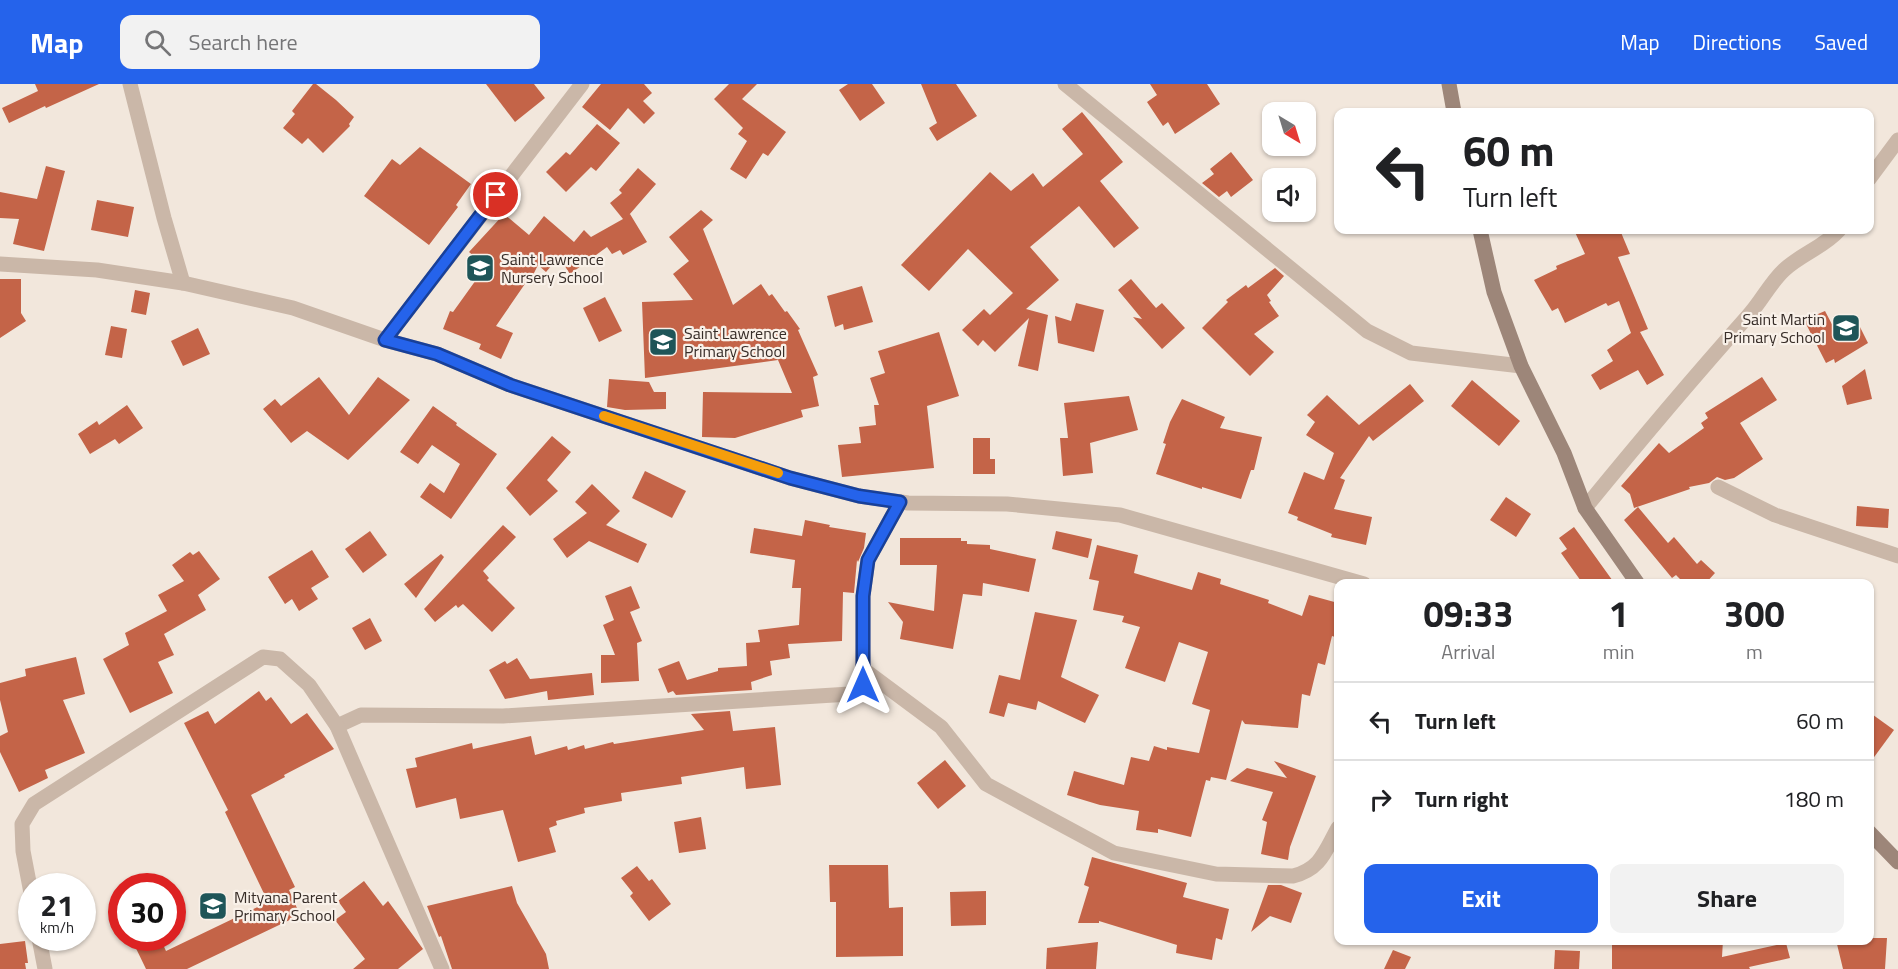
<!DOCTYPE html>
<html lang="en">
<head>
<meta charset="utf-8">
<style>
  body { margin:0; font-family:"Titillium Web",sans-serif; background:#f2f2f2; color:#202124; height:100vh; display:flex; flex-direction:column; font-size:22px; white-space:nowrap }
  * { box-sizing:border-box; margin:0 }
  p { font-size:20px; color:#757577 }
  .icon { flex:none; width:33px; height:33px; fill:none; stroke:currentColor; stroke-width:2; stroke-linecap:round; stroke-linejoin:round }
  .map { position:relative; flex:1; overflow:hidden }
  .drawer { position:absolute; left:1334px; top:495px; width:540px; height:366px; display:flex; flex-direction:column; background:#fff; border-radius:12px; box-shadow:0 2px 4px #0004 }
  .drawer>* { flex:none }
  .top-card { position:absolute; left:1334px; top:24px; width:540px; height:126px; border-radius:12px; box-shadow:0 2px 4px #0004; background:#fff; color:#202124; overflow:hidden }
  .needle { width:39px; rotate:142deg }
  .tools { position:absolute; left:1262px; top:18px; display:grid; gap:12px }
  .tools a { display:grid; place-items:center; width:54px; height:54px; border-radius:12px; background:#fff; box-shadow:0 2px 4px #0004; font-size:30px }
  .speed { position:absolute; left:18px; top:789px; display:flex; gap:12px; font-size:30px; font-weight:700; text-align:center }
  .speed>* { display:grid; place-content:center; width:78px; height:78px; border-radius:50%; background:#fff; box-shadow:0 2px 4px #0004; line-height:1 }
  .speed small { font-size:15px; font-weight:400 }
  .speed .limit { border:9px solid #d22; background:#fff; color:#111 }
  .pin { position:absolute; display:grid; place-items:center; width:51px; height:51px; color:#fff; margin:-26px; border:3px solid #fff; border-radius:50%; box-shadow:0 2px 6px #0007 }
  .me { position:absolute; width:66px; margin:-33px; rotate:0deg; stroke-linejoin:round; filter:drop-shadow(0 0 4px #0008) }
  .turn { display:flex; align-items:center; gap:21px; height:126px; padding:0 30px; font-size:27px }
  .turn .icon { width:78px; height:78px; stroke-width:2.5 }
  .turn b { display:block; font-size:42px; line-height:51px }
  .eta { display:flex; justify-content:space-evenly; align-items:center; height:102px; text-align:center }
  .eta b { font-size:36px; font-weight:700; line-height:42px }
  .primary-button { display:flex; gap:12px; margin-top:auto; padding:12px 30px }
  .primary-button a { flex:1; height:69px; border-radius:12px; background:#2563eb; color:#fff; font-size:24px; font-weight:700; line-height:69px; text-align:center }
  .primary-button a+a { background:#f2f2f2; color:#202124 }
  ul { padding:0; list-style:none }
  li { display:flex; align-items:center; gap:18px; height:78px; padding:0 30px; border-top:2px solid #e0e0e0 }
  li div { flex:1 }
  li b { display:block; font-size:22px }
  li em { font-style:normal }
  header { display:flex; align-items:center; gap:36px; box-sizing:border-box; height:84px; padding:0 30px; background:#2563eb; color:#fff }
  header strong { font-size:28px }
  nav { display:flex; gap:33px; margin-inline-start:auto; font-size:21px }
  .search { width:420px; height:54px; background:#f2f2f2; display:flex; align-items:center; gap:15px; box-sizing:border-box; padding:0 21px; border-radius:12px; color:#757577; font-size:22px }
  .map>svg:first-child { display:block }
  .building { fill:#c46448 }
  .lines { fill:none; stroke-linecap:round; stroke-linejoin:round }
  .street { stroke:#cab7a8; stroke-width:15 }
  .secondary { stroke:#9d8679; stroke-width:15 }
  .route-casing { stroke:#184099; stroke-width:15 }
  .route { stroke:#2563eb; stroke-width:10 }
  .slow { stroke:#f59e0b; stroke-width:10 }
  .labels { text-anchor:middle; stroke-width:4.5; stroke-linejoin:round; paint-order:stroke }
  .poi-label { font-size:16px; fill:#372d28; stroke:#f9f1e9; text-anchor:start }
</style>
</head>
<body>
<header>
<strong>Map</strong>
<div class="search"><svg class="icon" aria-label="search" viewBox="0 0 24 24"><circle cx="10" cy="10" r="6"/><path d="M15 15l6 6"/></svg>Search here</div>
<nav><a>Map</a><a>Directions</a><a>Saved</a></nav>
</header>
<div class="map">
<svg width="1898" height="885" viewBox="0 0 1898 885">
  <rect width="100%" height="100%" fill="#f2e7dc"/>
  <g class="building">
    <path d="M35,0H99L46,24L45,22L9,39L2,24L38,7Z"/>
    <path d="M313,0H316L336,16L354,33L349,40L350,42L323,69L308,54L302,60L283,44L295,30L292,27Z"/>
    <path d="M486,0H534L545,14L515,38Z"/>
    <path d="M601,0H644L652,9L643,17L655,29L644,40L628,24L610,46L582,23Z"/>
    <path d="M729,0H757L742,15L786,48L768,72L763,69L746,95L730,85L747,57L738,50L743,44L714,15Z"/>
    <path d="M848,0H872L885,19L860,37L839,6Z"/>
    <path d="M921,0H956L977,32L937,57L929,44L937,39Z"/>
    <path d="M1150,0H1207L1220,20L1175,50L1168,38L1163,42L1147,18L1157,11Z"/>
    <path d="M1082,28L1123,78L1100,97L1139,144L1114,164L1079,122L1030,163L1059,196L1026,225L1048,231L1038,287L1018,282L1029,234L995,268L983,256L978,262L962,246L984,225L990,231L1013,209L968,165L929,207L901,181L990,88L1011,107L1033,89L1043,103L1083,70L1062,45Z"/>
    <path d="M597,40L620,59L596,87L591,83L566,108L546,88L566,68L570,71Z"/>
    <path d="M420,63L471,100L456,121L458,123L429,161L364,112L392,75L400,81Z"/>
    <path d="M1231,68L1253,96L1231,113L1227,107L1219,113L1202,99L1214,90L1210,85Z"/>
    <path d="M46,82L65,87L44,167L13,160L19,135L0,134V108L37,115Z"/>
    <path d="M638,84L656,100L629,131L630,130L647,158L623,171L620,166L612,170L607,163L570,190L559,173L546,188L538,181L531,195L529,194L496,242L513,249L501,275L479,265L481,260L443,245L450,227L453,228L486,182L469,168L504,130L529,151L544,132L574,158L584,146L591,153L623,135L610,119L622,109L619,106Z"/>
    <path d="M97,116L134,123L128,153L91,146Z"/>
    <path d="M701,126L713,136L703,145L733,221L761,200L769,212L772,210L785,228L787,227L800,245L798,246L818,291L813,293L819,322L801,326L803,333L735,354L702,353L703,308L792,309L778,276L645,294L642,218L693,216L673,190L689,177L669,153Z"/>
    <path d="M1574,146H1620L1630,170L1618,173L1648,245L1640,248L1664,291L1647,301L1638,286L1600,306L1591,291L1613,277L1607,266L1631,249L1619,217L1608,222L1606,219L1565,239L1558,224L1552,227L1534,196L1557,185L1556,182L1585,170Z"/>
    <path d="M1275,184L1284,192L1267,211L1271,217L1269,218L1279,232L1254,250L1274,268L1250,292L1202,244L1228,218L1226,216L1246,201L1248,204Z"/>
    <path d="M0,195H21V229L26,237L0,254Z"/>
    <path d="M1131,195L1156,224L1162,219L1185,244L1162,265L1133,233L1142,235L1118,206Z"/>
    <path d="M862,202L873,238L844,246L843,240L835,243L827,212Z"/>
    <path d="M135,206L150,209L146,231L131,228Z"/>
    <path d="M605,213L622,247L599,258L583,224Z"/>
    <path d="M1076,219L1104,226L1094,268L1058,259L1055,232L1071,237Z"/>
    <path d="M1825,227L1837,250L1859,241L1868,259L1835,279L1834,275L1826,279L1804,236Z"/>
    <path d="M111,242L127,245L122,274L105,271Z"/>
    <path d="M198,244L210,270L183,282L171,257Z"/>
    <path d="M939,248L959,312L927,322L934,384L842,393L838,361L861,359L859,343L876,341L874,321H879L870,294L885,289L878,267Z"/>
    <path d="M1865,285L1872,315L1847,321L1842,302Z"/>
    <path d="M319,293L349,331L378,293L410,316L348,376L307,347L291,359L263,325L275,315L281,322Z"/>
    <path d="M1762,293L1777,316L1740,339L1763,375L1734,394L1725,396L1717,393L1709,399L1689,403L1690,405L1634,424L1630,410L1621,402L1659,359L1669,369L1704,344L1701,339L1708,334L1705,329Z"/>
    <path d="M609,295L649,298L654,308H666V325L625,326L607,323Z"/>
    <path d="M1472,296L1520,337L1499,362L1451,322Z"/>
    <path d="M1410,300L1424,317L1373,357L1369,352L1340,394L1345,396L1334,425L1372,433L1366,461L1331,453L1332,450L1297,436L1298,433L1288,429L1304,388L1324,396L1334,369L1306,351L1315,338L1307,331L1327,311L1359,341Z"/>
    <path d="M1129,312L1138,346L1090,359L1093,389L1063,392L1060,354H1068L1064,319Z"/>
    <path d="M1182,315L1225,333L1220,344L1262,353L1254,386H1251L1241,415L1202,403V405L1156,390L1166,360L1163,359L1170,338Z"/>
    <path d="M127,321L143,344L119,360L115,355L90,370L78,350L97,337L99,341Z"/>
    <path d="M433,322L457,339L456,341L497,370L451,435L420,413L430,399L444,409L460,380L432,361L418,380L400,368Z"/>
    <path d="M552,352L571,368L547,396L558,407L530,432L506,404Z"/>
    <path d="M973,354H990V375H995V390H973Z"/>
    <path d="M645,387L686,407L672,434L632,414Z"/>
    <path d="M592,400L620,427L606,441L647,460L638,479L589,457L567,474L553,455L587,429L575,418Z"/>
    <path d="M1506,413L1531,430L1516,453L1490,436Z"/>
    <path d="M1857,422L1889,425L1888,444L1856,442Z"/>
    <path d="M1638,423L1668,459L1674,453L1697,480L1701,476L1715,489L1705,500H1685L1676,491L1672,494L1624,436Z"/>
    <path d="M805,436L830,441L829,443L866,449L864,464L858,478L857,476L854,509L843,508L842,557L788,560L790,574L770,577L772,591L751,598L752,606L676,611L673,607L668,609L658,585L679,577L687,596L718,587V584L747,582L746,559L760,558L758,546L799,541L801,504H792L795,476L750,469L754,444L802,452Z"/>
    <path d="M503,441L516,453L483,487L489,494L487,496L515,524L492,548L463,520L458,524L456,521L435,538L424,525Z"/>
    <path d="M1574,443L1582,454L1615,500H1583L1561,469L1567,465L1559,454Z"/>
    <path d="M370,447L387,471L363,489L345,465Z"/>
    <path d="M1056,447L1092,455L1088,474L1052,465Z"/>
    <path d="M900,454H961V457H967V460L990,461V465L1036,475L1029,508L983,499L982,512L963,510L953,565L900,555L903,538L888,518L934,527L937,481H900Z"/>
    <path d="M1097,461L1138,471L1134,489L1192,506L1198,488L1221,495L1220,500L1269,516L1268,519L1302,532L1309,511L1338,519V554L1332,552L1325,581L1318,579L1310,612L1302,610L1298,644L1245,640L1242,636L1226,696L1211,693L1210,697L1206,696L1191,753L1158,745V749L1136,746L1139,727L1100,721L1067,711L1074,687L1124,701L1131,673L1149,677L1154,662L1167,666V663L1199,669L1210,626L1192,620L1208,568L1179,558L1165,598L1125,584L1140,543L1122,538L1124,532L1093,526L1099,497L1089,495Z"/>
    <path d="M312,466L329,493L311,504L318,515L299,527L292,515L285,520L268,493Z"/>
    <path d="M199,467L220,495L198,511L206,526L164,550L174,571L158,578L173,609L130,629L103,575L129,561L125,549L167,527L158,511L184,497L172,481L190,468L193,471Z"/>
    <path d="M441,470L444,473L416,514L404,500Z"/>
    <path d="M631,502L640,524L630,528L642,557L637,559L639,597L601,599V571H615L603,541L614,536L605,512Z"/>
    <path d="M1035,528L1077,536L1061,593L1099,611L1085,639L1038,617L1036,626L1008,619L1004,633L989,629L999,591L1020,596Z"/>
    <path d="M370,534L382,557L365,566L352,544Z"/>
    <path d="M76,573L85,610L63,616L85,669L45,686L48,694L19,708L0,668V652L8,648L0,616V599L26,592L25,585Z"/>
    <path d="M517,574L530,595L592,589L594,611L548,616L547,607L505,615L489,586L505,577L507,580Z"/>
    <path d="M259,607L266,617L271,613L291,640L307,629L334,665L284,691L285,693L251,711L295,803L289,806L300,831L187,885H146L131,854H160L166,867L268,818L225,728L228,726L184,639L208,627L215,640Z"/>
    <path d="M730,627L733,647L775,643L781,701L746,705L744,683L681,693L682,700L621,709L622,717L584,724L585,729L556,737L557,741L549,744L556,768L518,778L503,726L460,735L456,714L416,724L406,685L417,683L415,674L472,659L473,665L531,652L535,671L567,662L568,666L584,661L585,665L613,658L614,660L704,646L691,630Z"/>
    <path d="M1869,628L1894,646L1869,680Z"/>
    <path d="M945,676L966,702L938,725L917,699Z"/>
    <path d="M1274,677L1316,692L1290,763L1288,776L1261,770L1267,738L1262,736L1273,708L1230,697L1247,684L1287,694Z"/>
    <path d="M701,733L706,765L679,769L674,738Z"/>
    <path d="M1092,773L1187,799L1183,813L1229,825L1222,856L1216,854L1212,876L1176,869L1177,861L1099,837V839H1078L1089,803L1084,801Z"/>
    <path d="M829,781H888L889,824L903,823V872L836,873V818H830Z"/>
    <path d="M637,782L649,797L652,795L671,820L649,837L630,812L633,809L621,794Z"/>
    <path d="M364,797L383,822L388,817L423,865L398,885H353L365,875L335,836L346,828L338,817Z"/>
    <path d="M1268,801H1281L1302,809L1291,839L1270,832L1251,848Z"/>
    <path d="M512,802L517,819L546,870L549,885H452L441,852L439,853L427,822Z"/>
    <path d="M986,807V841L951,842L950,808Z"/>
    <path d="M1869,854H1887L1885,885H1843L1836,856H1869Z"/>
    <path d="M1612,856H1723L1722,873L1786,859L1790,874L1749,883L1750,885H1612Z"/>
    <path d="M25,857L28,879H25L26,885H0V860Z"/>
    <path d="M1098,858L1096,885H1046L1047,864Z"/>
    <path d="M1393,866L1411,873L1405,885H1384Z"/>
    <path d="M1555,866L1580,867L1579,885H1554Z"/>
  </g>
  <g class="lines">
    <g class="street">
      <path d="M130,0L164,134L183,199"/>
      <path d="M1065,0L1367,247L1411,269L1521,282"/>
      <path d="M1869,95L1898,56"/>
      <path d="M0,180L97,186L183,199L293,224L385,256L437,270L510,301L790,394L859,412L908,419L1007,420L1120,431L1364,500"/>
      <path d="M385,256L582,0"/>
      <path d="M1718,403L1775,431L1898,472"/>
      <path d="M1585,424C1638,359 1692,295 1748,232C1761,218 1770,199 1784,186C1801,170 1824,163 1839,146"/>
      <path d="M863,585L941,643L986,700L1114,769L1216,790L1293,792C1321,785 1325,767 1338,744"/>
      <path d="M337,642L361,631L503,632L850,610L863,601V512L868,476L900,418"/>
      <path d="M32,814L23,767L22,740L34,720L263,573L280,575L309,601L337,642L442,885"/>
      <path d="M39,854L45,885"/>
    </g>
    <g class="secondary">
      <path d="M1449,0L1454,28"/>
      <path d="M1480,146L1494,208L1521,282L1564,369L1585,424L1638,500"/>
      <path d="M1869,748L1898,778"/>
    </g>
  </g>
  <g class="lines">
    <g class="route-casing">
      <path id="route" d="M496,111L385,256L437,270L510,301L790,394L859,412L900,418L868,476L863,512V601"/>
    </g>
    <use href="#route" class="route"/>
    <path class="slow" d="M604,332L778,389"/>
  </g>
  <defs>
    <g id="school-square" transform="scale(1.5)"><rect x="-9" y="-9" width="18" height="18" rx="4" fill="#1e5558" stroke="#f9f1e9"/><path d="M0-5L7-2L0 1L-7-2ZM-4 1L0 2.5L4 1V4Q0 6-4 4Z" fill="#fff"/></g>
  </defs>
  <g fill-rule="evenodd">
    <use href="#school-square" x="480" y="184"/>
    <use href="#school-square" x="1846" y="244"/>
    <use href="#school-square" x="663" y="258"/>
    <use href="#school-square" x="213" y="822"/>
  </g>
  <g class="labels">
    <g class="poi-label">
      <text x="501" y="181">Saint Lawrence<tspan x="501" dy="18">Nursery School</tspan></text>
      <text x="1825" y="241" text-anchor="end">Saint Martin<tspan x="1825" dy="18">Primary School</tspan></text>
      <text x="684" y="255">Saint Lawrence<tspan x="684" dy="18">Primary School</tspan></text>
      <text x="234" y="819">Mityana Parent<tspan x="234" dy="18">Primary School</tspan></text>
    </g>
  </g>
</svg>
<div class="tools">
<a><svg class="needle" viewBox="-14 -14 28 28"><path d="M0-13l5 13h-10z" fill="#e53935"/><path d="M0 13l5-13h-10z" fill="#757577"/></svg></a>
<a><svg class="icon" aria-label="sound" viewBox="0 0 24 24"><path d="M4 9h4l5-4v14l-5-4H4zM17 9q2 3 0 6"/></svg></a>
</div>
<div class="speed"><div>21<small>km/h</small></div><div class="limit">30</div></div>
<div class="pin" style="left:496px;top:111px;background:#d93025"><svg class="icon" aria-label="arrive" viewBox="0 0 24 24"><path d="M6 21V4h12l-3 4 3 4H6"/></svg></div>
<svg class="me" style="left:863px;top:601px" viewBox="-20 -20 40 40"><path d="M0-17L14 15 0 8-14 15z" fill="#2563eb" stroke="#fff" stroke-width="4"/></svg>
<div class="top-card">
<div class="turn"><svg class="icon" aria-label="left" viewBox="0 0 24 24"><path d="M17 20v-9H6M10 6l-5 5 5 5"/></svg><div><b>60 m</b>Turn left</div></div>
</div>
<section class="drawer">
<div class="eta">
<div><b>09:33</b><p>Arrival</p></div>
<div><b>1</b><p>min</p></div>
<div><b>300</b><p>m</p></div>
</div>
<ul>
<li><svg class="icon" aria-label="left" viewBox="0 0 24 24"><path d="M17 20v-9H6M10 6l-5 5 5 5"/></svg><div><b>Turn left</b></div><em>60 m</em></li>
<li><svg class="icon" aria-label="right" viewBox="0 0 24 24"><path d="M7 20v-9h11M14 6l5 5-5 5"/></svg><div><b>Turn right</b></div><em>180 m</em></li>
</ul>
<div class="primary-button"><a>Exit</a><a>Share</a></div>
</section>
</div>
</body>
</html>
